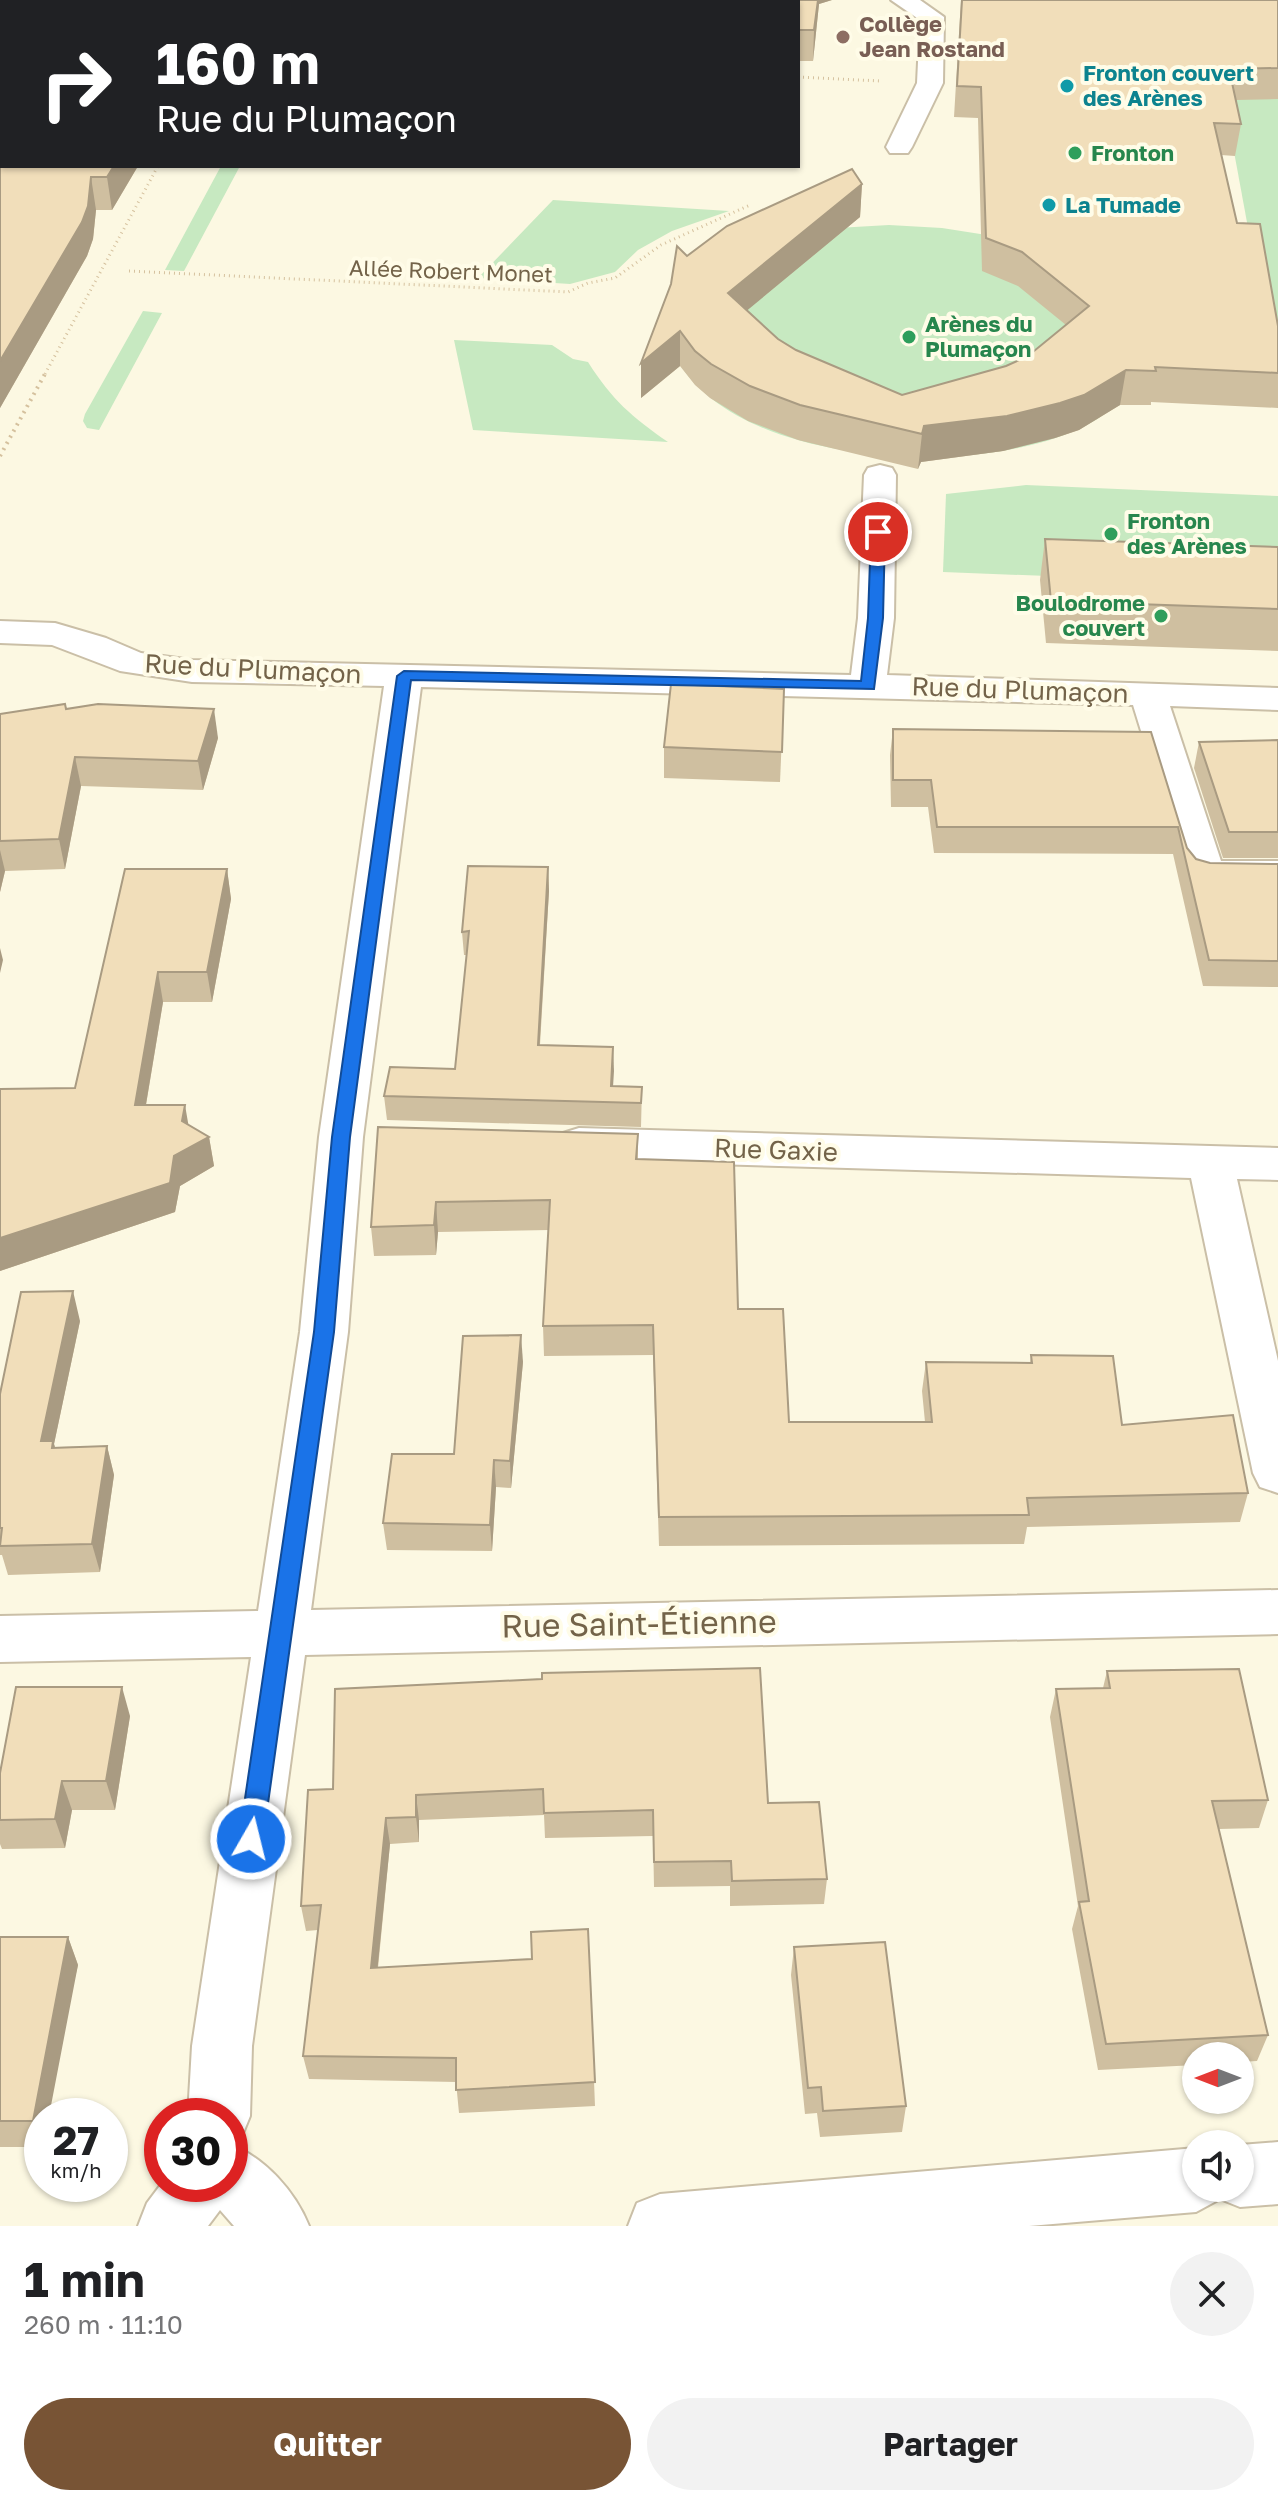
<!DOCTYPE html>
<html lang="fr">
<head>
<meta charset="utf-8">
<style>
  body { margin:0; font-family:"Golos Text",sans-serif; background:#f2f2f2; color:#202124; height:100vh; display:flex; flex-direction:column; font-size:30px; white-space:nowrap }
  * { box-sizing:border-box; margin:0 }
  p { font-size:26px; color:#757577 }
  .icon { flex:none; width:44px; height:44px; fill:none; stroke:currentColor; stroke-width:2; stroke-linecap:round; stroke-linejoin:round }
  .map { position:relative; height:2226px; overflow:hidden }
  .details { display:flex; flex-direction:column; background:#fff; flex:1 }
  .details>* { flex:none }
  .top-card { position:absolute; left:0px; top:0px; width:800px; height:168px; box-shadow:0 2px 6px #0004; background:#202124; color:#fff; overflow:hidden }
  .needle { width:52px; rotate:270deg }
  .buttons { position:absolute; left:1182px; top:2042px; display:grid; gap:16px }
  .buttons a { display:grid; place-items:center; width:72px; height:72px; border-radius:50%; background:#fff; box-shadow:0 2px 6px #0004; font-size:40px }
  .speed { position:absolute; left:24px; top:2098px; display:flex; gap:16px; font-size:40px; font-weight:700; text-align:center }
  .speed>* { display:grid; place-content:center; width:104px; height:104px; border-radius:50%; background:#fff; box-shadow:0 2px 6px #0004; line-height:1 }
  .speed small { font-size:20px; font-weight:400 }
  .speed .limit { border:12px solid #d22; background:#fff; color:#111 }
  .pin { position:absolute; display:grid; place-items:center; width:68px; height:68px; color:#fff; margin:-34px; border:4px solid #fff; border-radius:50%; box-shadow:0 2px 8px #0007 }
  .me { position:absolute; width:88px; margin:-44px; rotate:8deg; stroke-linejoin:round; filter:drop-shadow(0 0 6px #0008) }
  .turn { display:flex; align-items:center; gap:28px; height:168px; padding:0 24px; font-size:36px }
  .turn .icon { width:104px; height:104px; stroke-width:2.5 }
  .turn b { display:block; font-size:56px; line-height:68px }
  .round { display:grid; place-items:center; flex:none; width:84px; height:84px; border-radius:42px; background:#f2f2f2 }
  .headline { display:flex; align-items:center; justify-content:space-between; height:136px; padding:0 24px }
  h1 { font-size:48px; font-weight:700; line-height:60px }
  .button { display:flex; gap:16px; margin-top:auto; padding:16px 24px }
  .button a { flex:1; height:92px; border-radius:48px; background:#785435; color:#fff; font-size:32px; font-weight:700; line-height:92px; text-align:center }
  .button a+a { background:#f2f2f2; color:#202124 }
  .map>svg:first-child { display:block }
  .green { fill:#c7e9c1 }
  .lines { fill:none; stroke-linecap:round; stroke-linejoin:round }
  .minor-casing { stroke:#cabfa7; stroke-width:4 }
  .path-far1 { stroke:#d5c19e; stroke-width:3; stroke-dasharray:1 4; stroke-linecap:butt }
  .path { stroke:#d5c19e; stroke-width:4; stroke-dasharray:2 5; stroke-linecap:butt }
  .minor { fill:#fff; fill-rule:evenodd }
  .wall { fill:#cfbfa0 }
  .shaded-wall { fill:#a99b82 }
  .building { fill:#f1deba; stroke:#a99b82; stroke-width:2 }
  .route { fill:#1a73e8; stroke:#114b97; stroke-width:2 }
  .education-dot { fill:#8d6e63; stroke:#fffce8; stroke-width:3 }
  .culture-dot { fill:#0f9aa8; stroke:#fffce8; stroke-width:3 }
  .leisure-dot { fill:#2e9e5b; stroke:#fffce8; stroke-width:3 }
  .labels { text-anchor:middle; stroke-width:8; stroke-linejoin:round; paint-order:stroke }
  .far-education-label { font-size:22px; font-weight:bold; fill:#785e54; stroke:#fffce8; text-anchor:start }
  .far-culture-label { font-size:22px; font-weight:bold; fill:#0d838f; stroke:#fffce8; text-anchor:start }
  .far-leisure-label { font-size:22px; font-weight:bold; fill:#27864d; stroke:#fffce8; text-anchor:start }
  .far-street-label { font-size:22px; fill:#736349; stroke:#fffce8 }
  .street-label { font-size:26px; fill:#736349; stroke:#fffce8 }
  .near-street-label { font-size:32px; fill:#736349; stroke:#fffce8 }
</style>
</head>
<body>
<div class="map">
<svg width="1278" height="2226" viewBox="0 0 1278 2226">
  <rect width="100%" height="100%" fill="#fcf8e2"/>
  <g class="green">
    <path d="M1223,92L1278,99V375L1272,358Z"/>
    <path d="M221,166H240L184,271L165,270Z"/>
    <path d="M553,200L729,211L672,231L638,250L615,272L570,284L478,278Z"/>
    <path d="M889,225L942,228L993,236L1151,405C1142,405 1128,402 1120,405C1111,407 1102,417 1094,421C1075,432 1053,440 1031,445C931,471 733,459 676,358L837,228Z"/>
    <path d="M143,311L162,313L99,430L87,428L83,421L85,414Z"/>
    <path d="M454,340L552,345L573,359L588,362C612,400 632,417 668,442L473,430Z"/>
    <path d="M1026,485L1278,496V585L943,572L946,494Z"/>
  </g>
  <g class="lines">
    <g class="minor-casing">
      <g id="minor">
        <path d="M891,0H920L944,17L943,83L912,147L908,153H890L886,147L917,83L920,20Z"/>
        <path d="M880,465L892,468L896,475L894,618L887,675L1278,688V710L1170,706L1221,861H1278V887L1205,886L1191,882L1185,873L1133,705L421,687L363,1137L348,1332L311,1610L1278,1590V1634L305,1655L252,2046L250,2116L241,2138L230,2142V2116H188L192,2046L251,1657L0,1662V1616L258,1611L300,1332L319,1137L384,686L192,682L120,671L52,645L0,643V621L55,623L106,638L141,653L192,660L851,675L858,618L864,475L868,468Z"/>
        <path d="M579,1128L1278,1148V1180L1237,1179L1278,1361V1493L1260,1487L1253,1473L1191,1178L579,1160L563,1155L557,1144L563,1133Z"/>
        <path d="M1278,2142V2204L1240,2207L1220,2199L1196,2212L1029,2226H628L637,2203L660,2194L1196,2148V2188H1240V2145Z"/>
        <path d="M230,2144C265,2158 295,2191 309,2226H234L220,2210L208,2226H138L147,2203L162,2183L230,2184Z"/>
      </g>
    </g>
    <g class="path-far1">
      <path d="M798,77L881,81"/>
      <path d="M129,271L568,292L588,283L615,278L661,245L750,205"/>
      <path d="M45,374L158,166"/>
    </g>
    <path class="path" d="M0,456L46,372"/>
    <use href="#minor" class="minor"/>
  </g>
  <g class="wall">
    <path d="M0,0H832L819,4L813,61H798V2H2V166H138L112,210H96L93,239L87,256L0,408Z"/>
    <path d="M961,0H1278V99L1236,100L1241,124L1235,156L1221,155L1237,223L1278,326V408L1151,402V405H1120L1079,430L1055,438L1003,451L921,462L918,469L798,440L748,421L710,398L695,385L680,366L641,398L687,256L862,184L860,217L747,310L778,339L796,350L902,395L1006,366L1028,356L1066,325L1018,286L982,271L978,118L954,117Z"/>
    <path d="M1045,539L1278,547V651L1046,643L1040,580Z"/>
    <path d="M784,689L780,782L664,778V747Z"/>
    <path d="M66,709L218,738L203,790L81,786L65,869L5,871L0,892V714Z"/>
    <path d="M893,729L1151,732L1187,848L1196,859L1210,863L1278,864V987L1203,986L1173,854L934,853L928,807H891L890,755Z"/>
    <path d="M1278,740V858H1223L1194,768L1199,742Z"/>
    <path d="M548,867L549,891L540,1045L613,1047V1086L642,1087L641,1127L387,1120L384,1096L455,1069L467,955H464L462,932Z"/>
    <path d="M227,869L231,899L212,1002H163L146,1105L189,1125L209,1137L214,1166L180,1186L175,1212L0,1271V1089L75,1088Z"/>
    <path d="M378,1127L638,1134V1159L738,1309L789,1422H925L922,1391L926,1362L1030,1363L1031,1355L1122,1425L1248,1493L1240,1522L1027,1527L1024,1544L659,1546L653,1355L544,1356L543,1326L549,1230L438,1232L436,1255L374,1256L371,1227Z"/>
    <path d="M80,1321L54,1444L55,1447L107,1446L114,1475L100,1572L8,1575L2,1555H0V1394Z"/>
    <path d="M523,1362L511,1488L496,1487L492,1551L387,1550L383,1523L454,1454Z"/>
    <path d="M1107,1671L1268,1800L1259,1828L1219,1829L1268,2035L1257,2061L1240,2062V2056H1196V2065L1098,2070L1072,1929L1078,1906L1050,1717L1056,1689L1103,1688Z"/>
    <path d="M335,1689L768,1803L827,1879L824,1904L730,1906V1886L654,1887L653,1836L545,1838L544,1815L419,1820V1842L390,1844L378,1968L532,1959L588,1929L595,2106L459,2113L456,2082L309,2079L303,2056L318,1930L306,1931L301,1906L333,1789Z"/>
    <path d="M130,1716L115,1810H72L65,1848L2,1849L0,1844V1773Z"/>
    <path d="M0,1937H68L78,1965L42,2116V2147H0Z"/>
    <path d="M794,1947L906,2106L902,2132L820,2137L817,2113L805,2114L791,1975Z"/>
  </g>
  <g class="shaded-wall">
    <path d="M818,0H832L819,4L813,61L814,30Z"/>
    <path d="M114,166H138L112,210L107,177Z"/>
    <path d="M91,177L96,210L93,239L87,256L0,408V361Z"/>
    <path d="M862,184L860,217L727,327L728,293Z"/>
    <path d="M680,331V366L641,398V363Z"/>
    <path d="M1126,370L1120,405L1079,430L1055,438L1003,451L921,462L918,469L922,434L924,426Z"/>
    <path d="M214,709L218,738L203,790L198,761Z"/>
    <path d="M75,757L81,786L65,869L59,839Z"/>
    <path d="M0,850L5,871L0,892Z"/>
    <path d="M548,867L549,891L538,1069V1045Z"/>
    <path d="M227,869L231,899L212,1002L207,972Z"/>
    <path d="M0,948L3,960L0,973Z"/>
    <path d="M158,972L163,1002L141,1134L135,1105Z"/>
    <path d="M613,1047L614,1071L612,1102L611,1086Z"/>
    <path d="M185,1105L190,1134L209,1137L214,1166L180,1186L175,1212L0,1271V1238L182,1121Z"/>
    <path d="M436,1202L438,1232L436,1255L434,1225Z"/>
    <path d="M73,1291L80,1321L54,1444L61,1470L41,1441Z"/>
    <path d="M521,1335L523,1362L511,1488L510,1461Z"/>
    <path d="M107,1446L114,1475L100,1572L92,1544Z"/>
    <path d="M494,1460L496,1487L492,1551L490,1525Z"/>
    <path d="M122,1687L130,1716L115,1810L106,1781Z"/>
    <path d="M62,1781L72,1810L65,1848L55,1819Z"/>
    <path d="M416,1795L419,1820V1842L416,1817Z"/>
    <path d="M386,1818L390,1844L375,1993L371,1968Z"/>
    <path d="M68,1937L78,1965L49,2116H42V2142L33,2121Z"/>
  </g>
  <g class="building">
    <path d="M0,0H818L814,30H798V2H542V0L533,2H2V105L0,106Z"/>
    <path d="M962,0H1278V68L1229,69L1241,124L1214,123L1237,223L1260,224L1278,326V373L1155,367L1156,371L1126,370L1084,395L1060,403L1007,416L924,426L922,434L800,405L750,386L711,364L695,351L680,331L641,363L671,284L677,246L687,256L727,226L852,169L862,184L728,293L778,339L796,350L902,395L1006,366L1028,356L1089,306L1022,252L986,238L981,87L957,86Z"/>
    <path d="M2,107V131H0V109Z"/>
    <path d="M0,153H2V166H114L107,177H91L88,206L82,222L0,361Z"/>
    <path d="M1045,539L1278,547V609L1051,601Z"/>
    <path d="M671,684L784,689L782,752L664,747Z"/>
    <path d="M65,704L66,709L98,704L214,709L198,761L75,757L59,839L0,841V714Z"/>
    <path d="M893,729L1151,732L1187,848L1196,859L1210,863L1278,864V961L1209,960L1178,827H937L931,780H893Z"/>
    <path d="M1278,740V832H1229L1199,742Z"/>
    <path d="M468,866L548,867L538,1045L613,1047L611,1086L642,1087L641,1103L384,1096L390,1067L455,1069L469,931L462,932Z"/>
    <path d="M125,869H227L207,972H158L135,1105H185L182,1121L209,1137L174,1156L170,1183L0,1238V1089L75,1088Z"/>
    <path d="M378,1127L638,1134L636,1159L734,1162L738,1309H783L789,1422H932L926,1362L1032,1363L1031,1355L1113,1356L1122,1425L1233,1415L1248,1493L1027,1498L1029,1515L659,1517L653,1325L543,1326L550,1200L436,1202L434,1225L371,1227Z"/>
    <path d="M73,1291L41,1441H53L52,1448L107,1446L92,1544L0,1546L2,1528H0V1394L21,1292Z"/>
    <path d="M521,1335L510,1461L494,1460L490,1525L383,1523L392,1454H454L463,1336Z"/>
    <path d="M760,1668L768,1803L819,1802L827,1879L732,1881L731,1861L654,1862L653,1810L544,1813L543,1789L416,1795V1817L386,1818L371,1968L532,1959L531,1932L588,1929L595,2082L456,2090V2058L303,2056L321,1905L301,1906L308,1790L333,1789L335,1689L542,1679V1673Z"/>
    <path d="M1239,1669L1268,1800L1212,1801L1268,2035L1106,2044L1079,1902L1089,1901L1056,1689L1110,1688L1107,1671Z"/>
    <path d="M16,1687H122L106,1781H62L55,1819L0,1820V1773Z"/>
    <path d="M0,1937H68L33,2121H0Z"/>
    <path d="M885,1942L906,2106L823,2111L821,2087L808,2088L794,1947Z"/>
  </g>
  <path class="route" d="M878,528L885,532L883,618L874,689L411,680L350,1137L334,1332L263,1839L259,1846L251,1850L243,1846L239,1839L314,1332L332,1137L397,676L404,671L861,681L868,618L871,532Z"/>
  <circle class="education-dot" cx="843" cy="37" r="8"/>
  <g class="culture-dot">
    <circle cx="1067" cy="86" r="8"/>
    <circle cx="1049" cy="205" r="8"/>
  </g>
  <g class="leisure-dot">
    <circle cx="1075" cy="153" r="8"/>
    <circle cx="909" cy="337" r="8"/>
    <circle cx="1111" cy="534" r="8"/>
    <circle cx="1161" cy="616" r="8"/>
  </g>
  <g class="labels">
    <g class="far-education-label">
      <text x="859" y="32">Collège<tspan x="859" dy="25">Jean Rostand</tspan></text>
    </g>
    <g class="far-culture-label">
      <text x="1083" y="81">Fronton couvert<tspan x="1083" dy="25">des Arènes</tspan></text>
      <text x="1065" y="213">La Tumade</text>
    </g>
    <g class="far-leisure-label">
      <text x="1091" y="161">Fronton</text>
      <text x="925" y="332">Arènes du<tspan x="925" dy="25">Plumaçon</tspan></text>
      <text x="1127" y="529">Fronton<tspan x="1127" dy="25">des Arènes</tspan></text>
      <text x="1145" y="611" text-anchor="end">Boulodrome<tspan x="1145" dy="25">couvert</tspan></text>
    </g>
    <g class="far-street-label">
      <text transform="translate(451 271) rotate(2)" y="8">Allée Robert Monet</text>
    </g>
    <g class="street-label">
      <text transform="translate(253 669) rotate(3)" y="9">Rue du Plumaçon</text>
      <text transform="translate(1020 690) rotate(2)" y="9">Rue du Plumaçon</text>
      <text transform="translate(776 1150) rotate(2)" y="9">Rue Gaxie</text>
    </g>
    <g class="near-street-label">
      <text transform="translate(639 1624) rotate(-1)" y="11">Rue Saint-Étienne</text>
    </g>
  </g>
</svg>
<div class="buttons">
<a><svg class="needle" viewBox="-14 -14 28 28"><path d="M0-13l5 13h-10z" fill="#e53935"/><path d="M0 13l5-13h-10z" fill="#757577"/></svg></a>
<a><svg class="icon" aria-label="sound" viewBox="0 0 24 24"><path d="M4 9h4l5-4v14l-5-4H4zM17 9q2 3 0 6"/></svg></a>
</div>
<div class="speed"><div>27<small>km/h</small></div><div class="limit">30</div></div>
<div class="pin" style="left:878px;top:532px;background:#d93025"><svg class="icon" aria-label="arrive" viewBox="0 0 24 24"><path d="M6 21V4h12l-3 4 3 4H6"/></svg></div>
<svg class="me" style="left:251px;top:1839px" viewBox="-20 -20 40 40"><circle r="17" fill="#1a73e8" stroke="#fff" stroke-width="3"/><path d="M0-11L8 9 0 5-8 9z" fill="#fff"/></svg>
<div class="top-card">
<div class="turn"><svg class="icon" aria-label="right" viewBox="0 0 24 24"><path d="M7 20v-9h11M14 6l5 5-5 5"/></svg><div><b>160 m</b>Rue du Plumaçon</div></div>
</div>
</div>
<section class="details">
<div class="headline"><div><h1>1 min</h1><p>260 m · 11:10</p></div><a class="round"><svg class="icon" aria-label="close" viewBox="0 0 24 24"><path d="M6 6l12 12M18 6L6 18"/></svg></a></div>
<div class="button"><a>Quitter</a><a>Partager</a></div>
</section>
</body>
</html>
